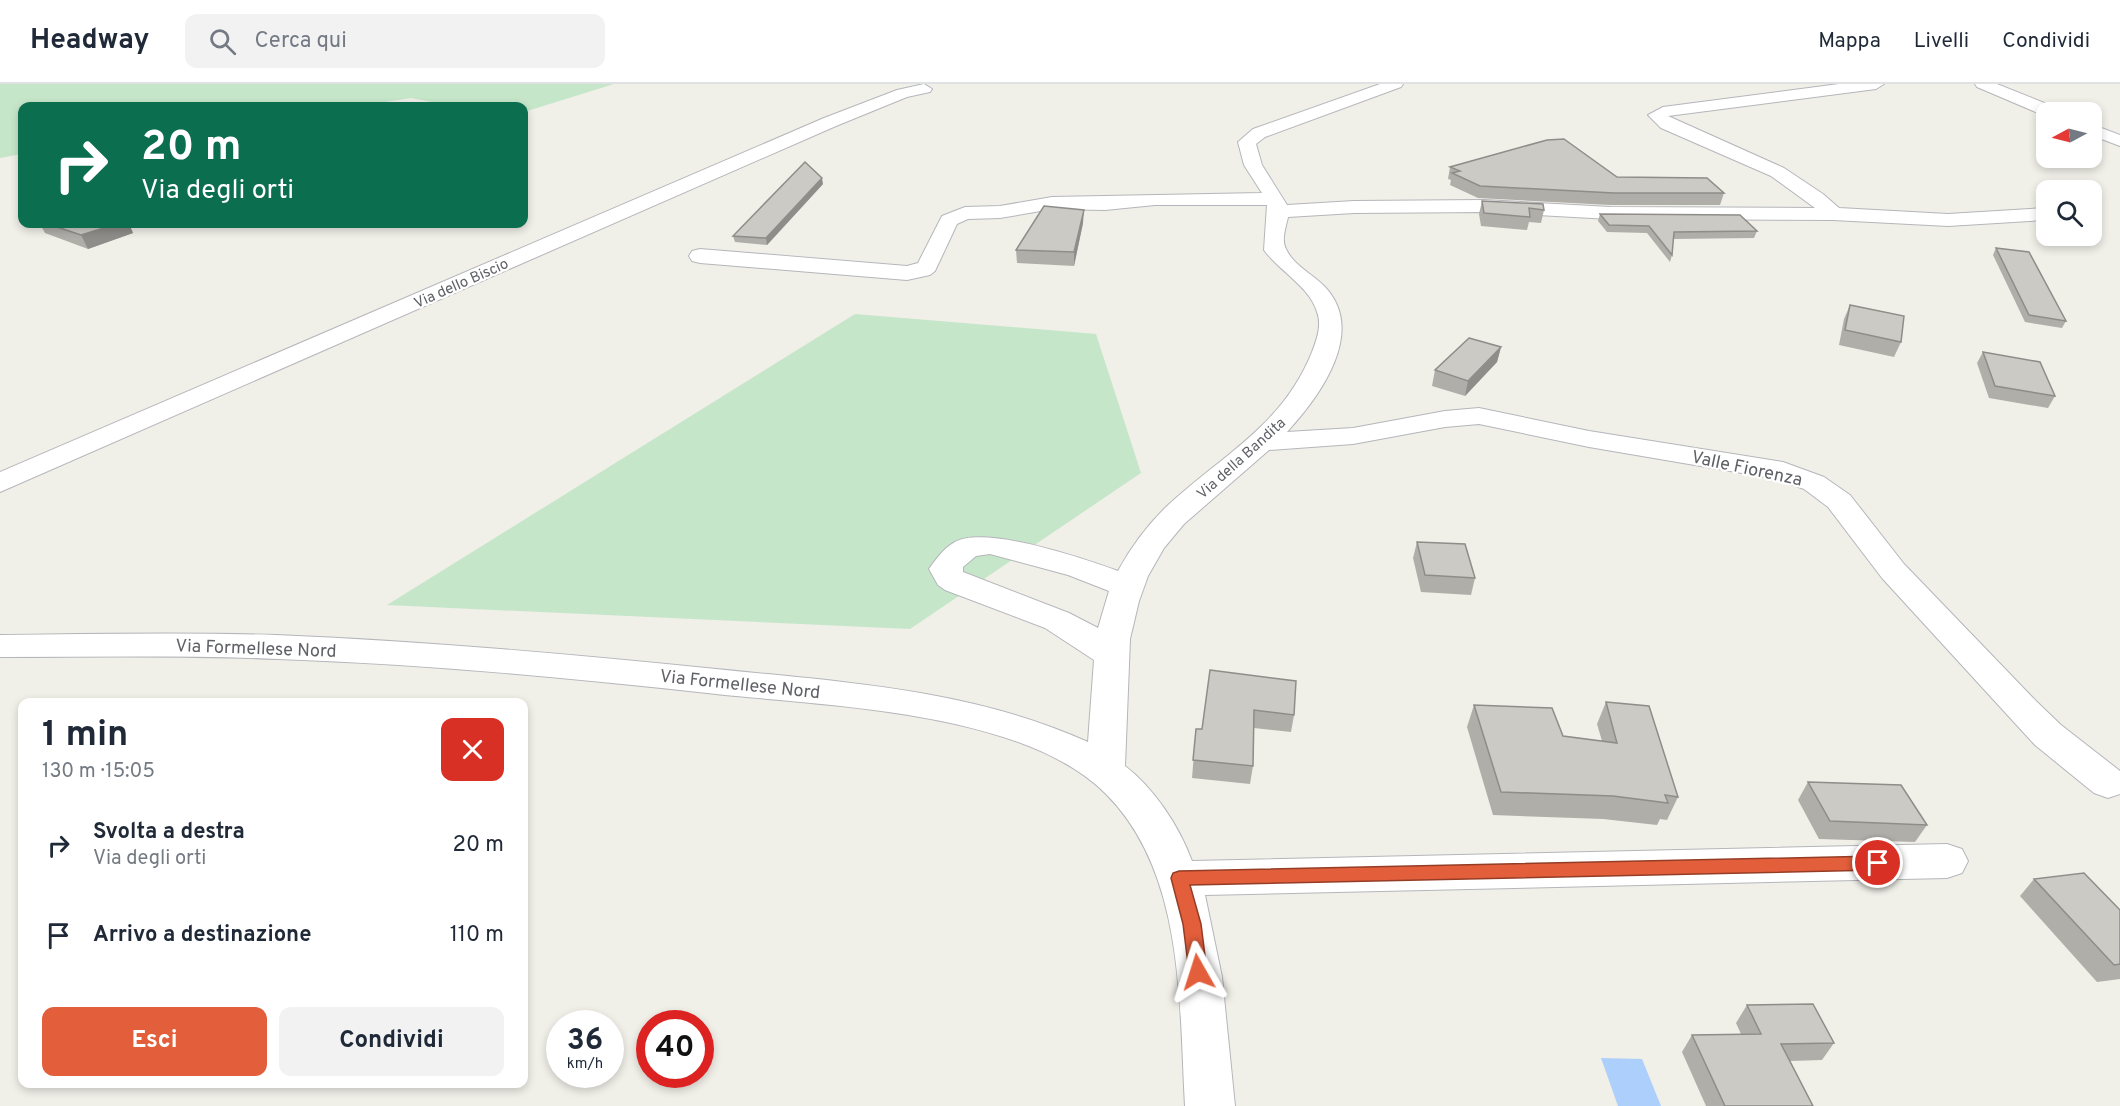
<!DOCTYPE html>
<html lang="it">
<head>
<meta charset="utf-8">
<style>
  body { margin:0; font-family:Overpass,sans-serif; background:#f2f2f3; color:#1f2937; height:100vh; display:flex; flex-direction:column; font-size:22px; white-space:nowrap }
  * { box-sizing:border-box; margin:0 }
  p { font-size:20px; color:#747a83 }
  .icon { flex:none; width:33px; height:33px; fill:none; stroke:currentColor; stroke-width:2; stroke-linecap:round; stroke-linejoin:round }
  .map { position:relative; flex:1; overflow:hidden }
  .details { position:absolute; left:18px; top:614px; width:510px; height:390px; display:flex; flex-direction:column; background:#fff; border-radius:12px; box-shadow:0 3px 9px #0003 }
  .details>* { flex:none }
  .top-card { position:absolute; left:18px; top:18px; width:510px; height:126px; border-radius:12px; box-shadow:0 3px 9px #0003; background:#0b6e4f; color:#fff; overflow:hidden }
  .needle { width:39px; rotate:263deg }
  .tools { position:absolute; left:2036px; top:18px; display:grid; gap:12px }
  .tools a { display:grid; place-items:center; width:66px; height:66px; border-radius:12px; background:#fff; box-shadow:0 3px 9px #0003; font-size:30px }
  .speed { position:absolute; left:546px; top:926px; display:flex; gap:12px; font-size:30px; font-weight:700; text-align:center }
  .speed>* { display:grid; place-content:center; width:78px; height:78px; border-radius:50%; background:#fff; box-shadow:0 3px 9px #0003; line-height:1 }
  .speed small { font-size:15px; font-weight:400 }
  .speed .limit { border:9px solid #d22; background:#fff; color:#111 }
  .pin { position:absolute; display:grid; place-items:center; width:51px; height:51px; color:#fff; margin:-26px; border:3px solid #fff; border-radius:50%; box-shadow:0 2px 6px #0007 }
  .me { position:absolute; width:66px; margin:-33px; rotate:354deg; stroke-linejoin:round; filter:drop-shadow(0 0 4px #0008) }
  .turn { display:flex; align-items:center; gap:21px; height:126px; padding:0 24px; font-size:27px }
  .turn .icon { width:78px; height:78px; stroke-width:2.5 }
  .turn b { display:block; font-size:42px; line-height:51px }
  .round { display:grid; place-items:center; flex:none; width:63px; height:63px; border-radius:12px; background:#f2f2f3 }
  .overview { display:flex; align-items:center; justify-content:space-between; height:102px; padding:0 24px }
  h1 { font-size:36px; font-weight:700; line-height:45px }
  .cta { display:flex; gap:12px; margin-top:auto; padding:12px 24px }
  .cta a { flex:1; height:69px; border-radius:12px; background:#e35e3b; color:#fff; font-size:24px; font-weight:700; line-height:69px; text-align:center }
  .cta a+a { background:#f2f2f3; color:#1f2937 }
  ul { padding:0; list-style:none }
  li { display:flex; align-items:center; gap:18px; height:90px; padding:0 24px }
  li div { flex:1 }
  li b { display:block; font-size:22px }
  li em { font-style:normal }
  header { display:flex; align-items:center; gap:36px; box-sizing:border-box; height:84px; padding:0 30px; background:#fff; border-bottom:2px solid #e0e1e3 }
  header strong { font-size:28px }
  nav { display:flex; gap:33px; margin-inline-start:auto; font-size:21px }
  .search { width:420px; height:54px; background:#f2f2f3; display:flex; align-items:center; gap:15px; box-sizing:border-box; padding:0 21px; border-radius:12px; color:#747a83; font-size:22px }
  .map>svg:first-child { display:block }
  .green { fill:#c6e6ca }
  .water { fill:#accffc }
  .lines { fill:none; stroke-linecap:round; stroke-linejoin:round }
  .minor-casing { stroke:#b5b6bb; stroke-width:2 }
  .minor { fill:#fff; fill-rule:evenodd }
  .wall { fill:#afaea9 }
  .shaded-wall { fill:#8f8d89 }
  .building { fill:#cccac4; stroke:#8f8d89; stroke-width:1.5 }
  .route { fill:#e35e3b; stroke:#943d26; stroke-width:1.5 }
  .labels { text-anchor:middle; stroke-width:4.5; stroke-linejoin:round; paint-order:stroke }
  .far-street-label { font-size:15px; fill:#5f6167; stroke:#fff }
  .street-label { font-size:18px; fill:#5f6167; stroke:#fff }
</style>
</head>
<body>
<header>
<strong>Headway</strong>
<div class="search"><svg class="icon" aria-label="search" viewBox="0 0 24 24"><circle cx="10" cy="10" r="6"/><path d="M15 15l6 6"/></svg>Cerca qui</div>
<nav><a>Mappa</a><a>Livelli</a><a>Condividi</a></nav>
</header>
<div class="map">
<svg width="2120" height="1022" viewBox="0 0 2120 1022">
  <rect width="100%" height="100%" fill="#f0efe8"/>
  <g class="green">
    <path d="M0,0H614L524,28V22H453L411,14L359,22H22V70L0,74Z"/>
    <path d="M855,230L1096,250L1141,389L910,545L387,521Z"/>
  </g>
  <path class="water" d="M1601,974L1642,975L1661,1022H1618Z"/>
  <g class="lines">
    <g class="minor-casing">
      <g id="minor">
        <path d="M924,0L932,5L930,8L907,13L836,42L0,408V388L824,34L897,6Z"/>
        <path d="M1380,0H1403L1401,3L1265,53L1256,60L1262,81L1287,121L1354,117L1484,116L1610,123L1815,124L1771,92L1661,44L1648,31L1663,23L1839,0H1884L1876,5L1668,32L1784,84L1823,110L1839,124L1948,130L2046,124V136L1948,142L1833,136L1610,135L1484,128L1354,129L1288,133C1286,143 1281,156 1286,165C1293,181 1314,191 1325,203C1367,248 1320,312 1287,348L1353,344L1445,327L1479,324L1589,347L1783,378L1824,393L1850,411L1904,480L2036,617L2061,641L2120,687V710L2108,714L2094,709L2035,661L1882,494L1828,423L1804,405L1777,395L1589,363L1479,340L1445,343L1353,360L1269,366L1184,440L1164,464L1148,492L1139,517L1130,555L1125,682C1154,704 1179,742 1192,777L1947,760L1962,765L1968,777L1962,789L1947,794L1205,811L1222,893L1235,1022H1185C1179,919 1185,789 1106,710C1024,627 828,622 716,610C570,594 424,580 278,575C185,571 93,573 0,573V551C92,550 184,548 276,551C423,557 570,570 716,585C842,598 971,605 1088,658L1094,576L1045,544L945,506L938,501L929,485C936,475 944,464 955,458C986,441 1085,475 1118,487C1130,465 1146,443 1164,425C1220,372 1282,343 1312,268C1317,255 1322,241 1317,228C1310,203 1279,187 1264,166L1267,121H1155L1105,126L1052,125L1000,134L968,135L957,140L935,187L930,191L907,196L700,179L692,177L689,172L692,167L700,165L907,182L918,179L942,132L965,123L1000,122L1052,113L1262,109L1244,81L1238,58L1253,45ZM990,470L1068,491L1109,507L1098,544L1069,529L963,488V483L976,472Z"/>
        <path d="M1975,0H1997L2057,24L2059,28H2046L2045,32L1977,3Z"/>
        <path d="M2091,40L2120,51V62L2091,51Z"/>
      </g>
    </g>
    <use href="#minor" class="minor"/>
  </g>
  <g class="wall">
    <path d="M1450,83L1617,93L1724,109L1720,121H1610L1478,114L1450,101L1451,96L1448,95Z"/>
    <path d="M823,100L767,161L735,158L733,152Z"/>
    <path d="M1482,117L1544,126L1541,139L1529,138L1527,146L1481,142L1479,130Z"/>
    <path d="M1600,130L1757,147L1754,154L1673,155L1672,171L1670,178L1647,149L1607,148L1598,137Z"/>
    <path d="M1083,139L1074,182L1017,179L1016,166Z"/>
    <path d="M40,140H129L133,149L88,165L45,149Z"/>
    <path d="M1996,164L2066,237L2062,244L2025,238L1993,171Z"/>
    <path d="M1850,221L1901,258L1894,273L1839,261L1844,235Z"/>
    <path d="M1501,263L1497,278L1465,312L1432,302L1435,286Z"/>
    <path d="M1983,268L2055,312L2048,324L1989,314L1977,279Z"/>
    <path d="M1417,458L1475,494L1471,511L1421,508L1413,474Z"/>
    <path d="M1210,586L1294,631L1291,648L1254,644L1253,682L1250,700L1192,694L1196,645H1202Z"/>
    <path d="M1606,618L1678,713L1667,736L1660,735L1657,741L1603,735L1493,731L1467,643L1474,621L1563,652L1602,657L1597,640Z"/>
    <path d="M1808,698L1927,741L1915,758L1819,755L1798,716Z"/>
    <path d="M2034,795L2120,826V895L2097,898L2020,812Z"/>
    <path d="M1747,921L1834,959L1822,976L1790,977L1813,1022H1706L1682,968L1692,951L1741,950L1736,939Z"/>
  </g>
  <g class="shaded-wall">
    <path d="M822,94L823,100L767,161L766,154Z"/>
    <path d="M1084,126L1083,139L1074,182V168Z"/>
    <path d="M117,140H129L133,149L88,165L81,151Z"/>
    <path d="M1501,263L1497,278L1465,312L1468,297Z"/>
  </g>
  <g class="building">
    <path d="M1564,55L1617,93L1707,94L1724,109H1614L1480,102L1452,89L1460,87L1450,83L1547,56Z"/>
    <path d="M805,78L822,94L766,154L733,152Z"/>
    <path d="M1482,117L1543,120L1544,126L1529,124L1530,133L1484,129Z"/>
    <path d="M1044,122L1084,126L1074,168L1016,166Z"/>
    <path d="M1600,130L1740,131L1757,147L1674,148L1672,171L1649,142L1609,141Z"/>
    <path d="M48,140H117L81,151Z"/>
    <path d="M1996,164L2029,168L2066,237L2029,231Z"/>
    <path d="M1850,221L1904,232L1901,258L1845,246Z"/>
    <path d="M1469,254L1501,263L1468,297L1435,286Z"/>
    <path d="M1983,268L2040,278L2055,312L1995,302Z"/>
    <path d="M1417,458L1465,460L1475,494L1425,491Z"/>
    <path d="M1210,586L1296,597L1294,631L1254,626L1253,682L1193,676L1196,645H1202Z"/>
    <path d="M1606,618L1649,622L1678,713L1665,711L1668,719L1613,712L1501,708L1474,621L1552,624L1563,652L1617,659Z"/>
    <path d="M1808,698L1901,701L1927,741L1830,737Z"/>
    <path d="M2084,789L2120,826V880L2114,881L2034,795Z"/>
    <path d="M1813,920L1834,959L1781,960L1813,1022H1725L1692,951L1761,950L1747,921Z"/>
  </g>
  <path class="route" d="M1878,772L1884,774L1886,779L1884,784L1878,786L1190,801L1201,840L1207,888L1205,893L1198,896L1191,893L1189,888L1183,840L1171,794L1173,789L1179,787Z"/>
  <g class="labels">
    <g class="far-street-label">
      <text transform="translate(461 199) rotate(-24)" y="5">Via dello Biscio</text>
      <text transform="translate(1241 374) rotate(-42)" y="5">Via della Bandita</text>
    </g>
    <g class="street-label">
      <text transform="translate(1747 384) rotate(12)" y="6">Valle Fiorenza</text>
      <text transform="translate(256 564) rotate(2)" y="6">Via Formellese Nord</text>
      <text transform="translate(740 600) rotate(6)" y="6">Via Formellese Nord</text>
    </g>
  </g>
</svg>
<div class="tools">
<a><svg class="needle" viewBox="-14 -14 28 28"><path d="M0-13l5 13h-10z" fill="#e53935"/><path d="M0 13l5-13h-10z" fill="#747a83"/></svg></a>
<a><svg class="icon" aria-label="search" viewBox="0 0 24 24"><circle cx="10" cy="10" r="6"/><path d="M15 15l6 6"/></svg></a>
</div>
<div class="speed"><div>36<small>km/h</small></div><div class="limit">40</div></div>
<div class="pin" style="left:1878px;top:779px;background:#d93025"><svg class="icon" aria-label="arrive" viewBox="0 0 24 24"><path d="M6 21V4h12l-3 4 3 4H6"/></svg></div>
<svg class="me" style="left:1198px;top:888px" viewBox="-20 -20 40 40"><path d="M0-17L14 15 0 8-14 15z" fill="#e35e3b" stroke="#fff" stroke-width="4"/></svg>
<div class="top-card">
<div class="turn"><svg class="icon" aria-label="right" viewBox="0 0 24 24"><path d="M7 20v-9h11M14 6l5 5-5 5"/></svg><div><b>20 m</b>Via degli orti</div></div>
</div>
<section class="details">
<div class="overview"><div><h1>1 min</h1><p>130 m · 15:05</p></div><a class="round" style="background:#d93025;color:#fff"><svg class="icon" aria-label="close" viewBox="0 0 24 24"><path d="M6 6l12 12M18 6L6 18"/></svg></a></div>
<ul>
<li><svg class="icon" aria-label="right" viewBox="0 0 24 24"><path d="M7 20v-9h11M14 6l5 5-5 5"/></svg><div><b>Svolta a destra</b><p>Via degli orti</p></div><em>20 m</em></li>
<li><svg class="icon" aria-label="arrive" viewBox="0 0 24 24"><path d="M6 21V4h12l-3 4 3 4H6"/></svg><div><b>Arrivo a destinazione</b></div><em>110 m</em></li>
</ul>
<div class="cta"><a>Esci</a><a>Condividi</a></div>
</section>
</div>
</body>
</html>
